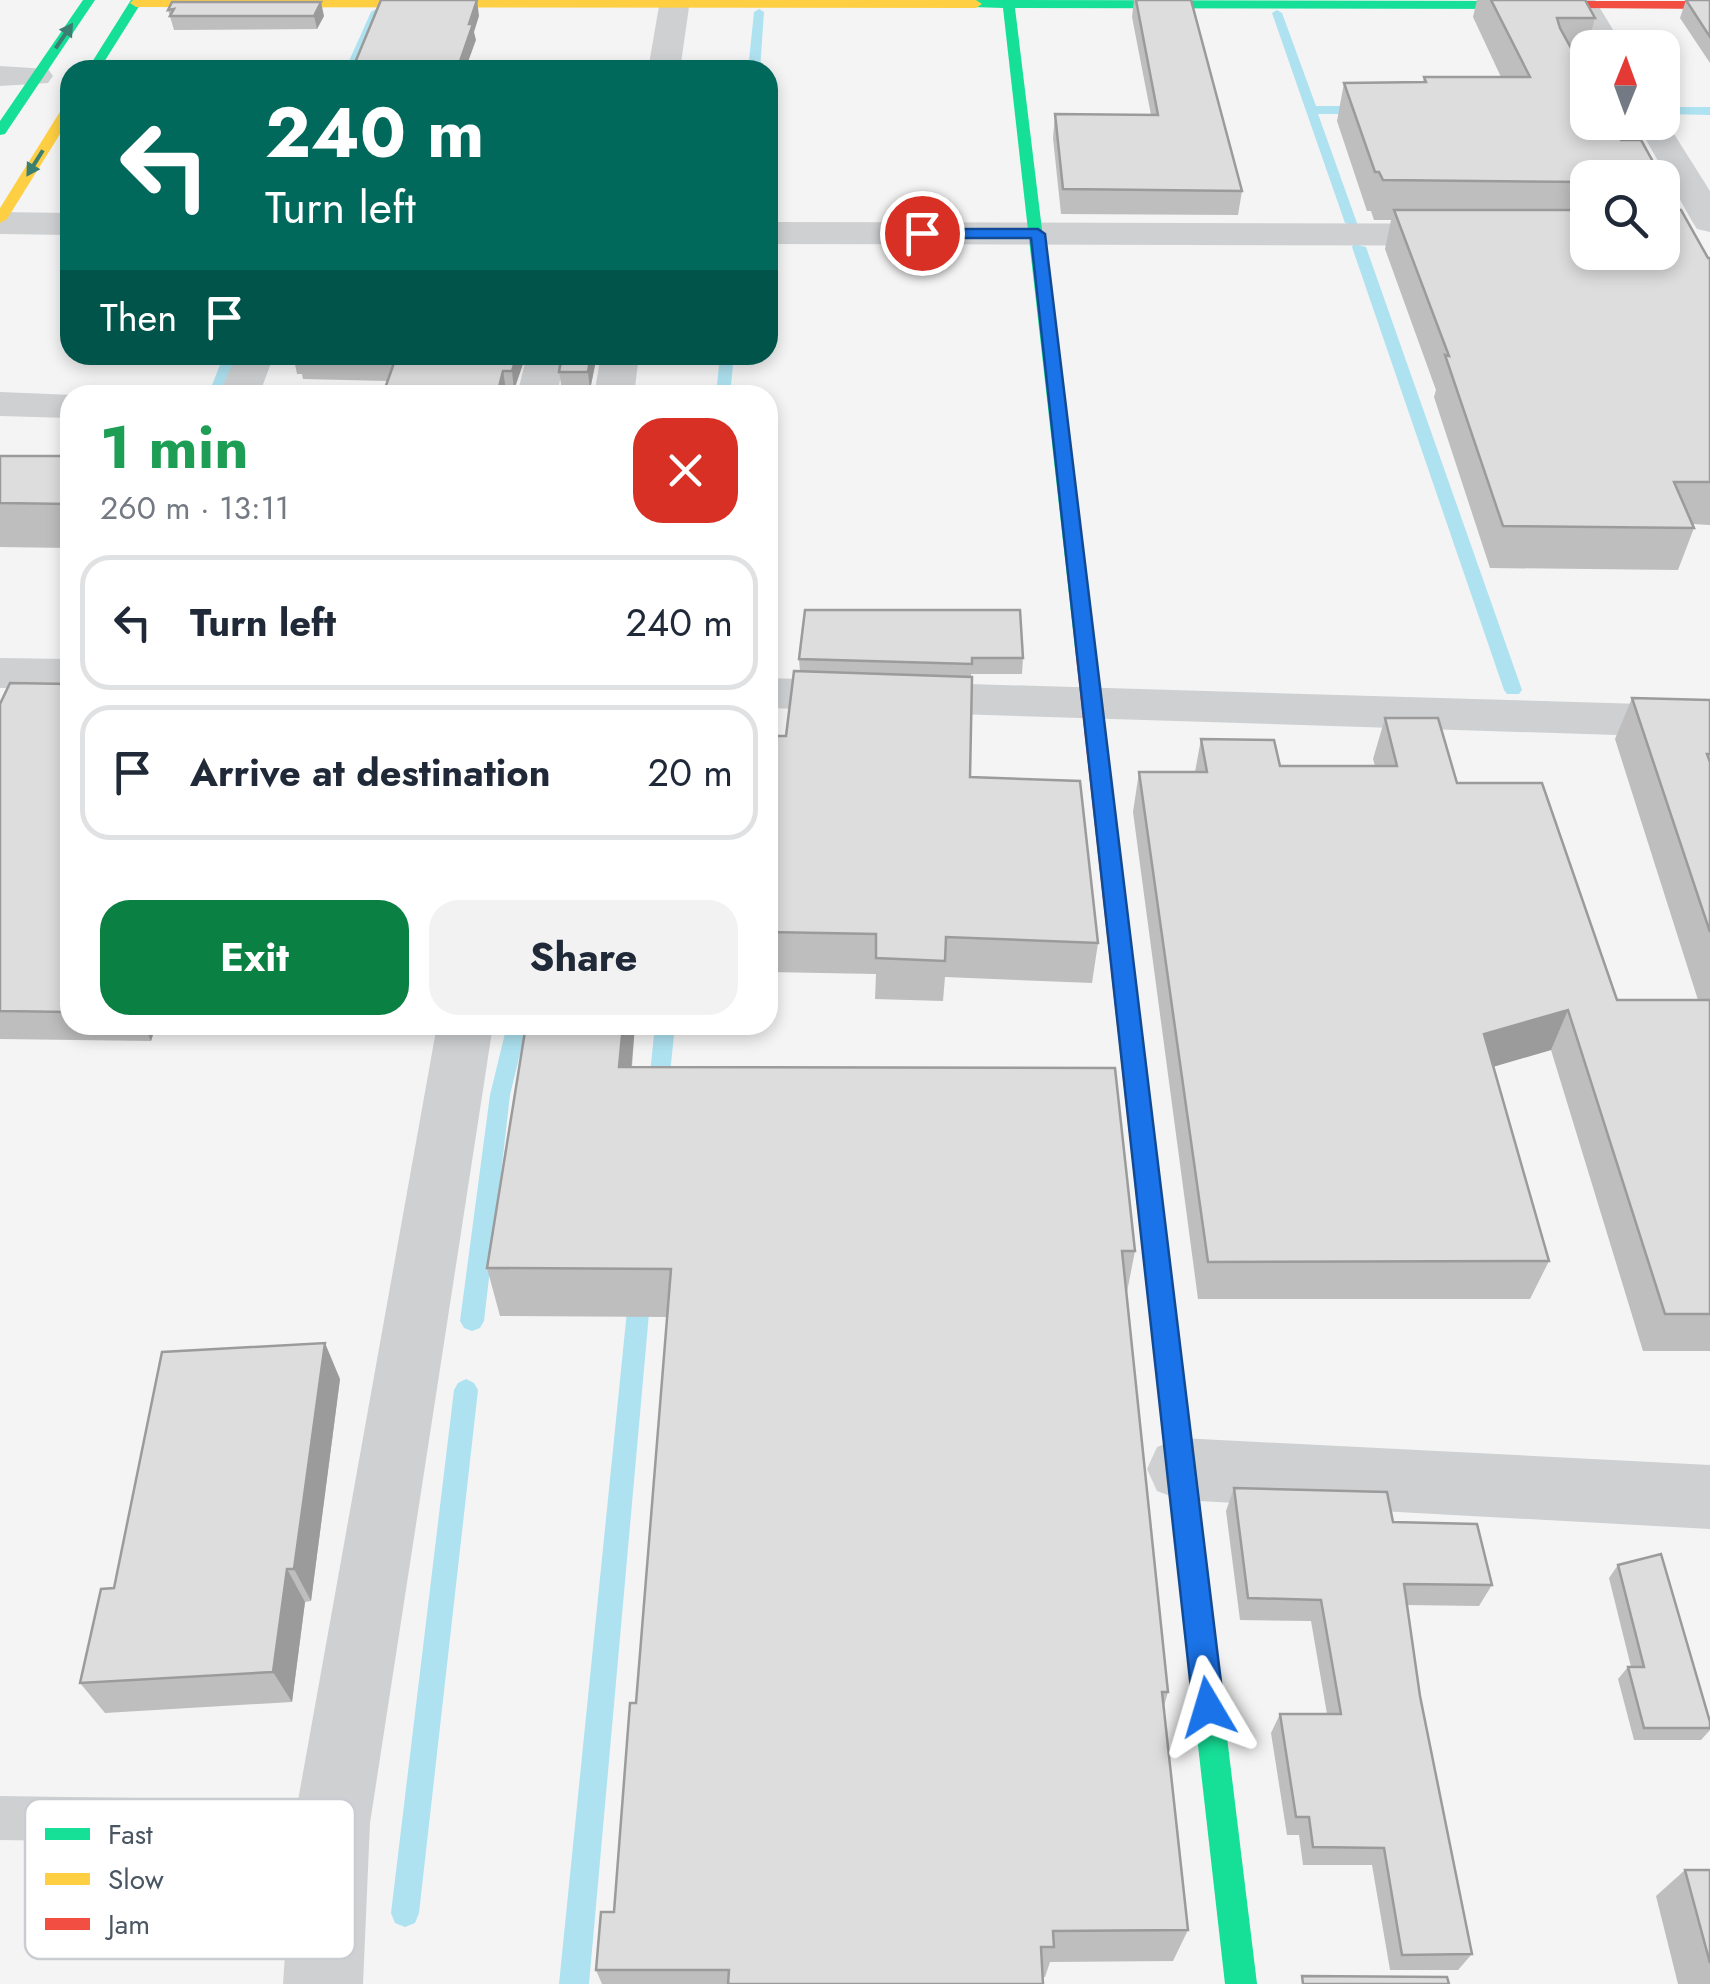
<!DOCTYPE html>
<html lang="en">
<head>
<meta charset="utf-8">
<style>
  body { margin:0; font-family:Jost,sans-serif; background:#f2f2f3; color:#1f2937; height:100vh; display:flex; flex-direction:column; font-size:38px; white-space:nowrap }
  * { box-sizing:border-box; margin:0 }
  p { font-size:32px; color:#747a83 }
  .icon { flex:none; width:55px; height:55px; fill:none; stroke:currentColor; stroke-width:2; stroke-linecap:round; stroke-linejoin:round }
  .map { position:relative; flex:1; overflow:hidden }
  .details { position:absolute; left:60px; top:385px; width:718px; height:650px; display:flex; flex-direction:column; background:#fff; border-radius:30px; box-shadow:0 5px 15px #0003 }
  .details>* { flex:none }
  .guide { position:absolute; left:60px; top:60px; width:718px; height:305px; border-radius:30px; box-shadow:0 5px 15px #0003; background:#00695c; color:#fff; overflow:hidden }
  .needle { width:65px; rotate:1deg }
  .tools { position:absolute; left:1570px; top:30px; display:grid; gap:20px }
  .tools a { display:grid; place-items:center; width:110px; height:110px; border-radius:20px; background:#fff; box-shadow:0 5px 15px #0003; font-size:50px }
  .pin { position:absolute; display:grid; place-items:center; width:85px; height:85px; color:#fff; margin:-42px; border:5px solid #fff; border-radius:50%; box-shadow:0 2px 10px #0007 }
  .me { position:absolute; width:110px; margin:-55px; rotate:353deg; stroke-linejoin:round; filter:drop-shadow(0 0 8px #0008) }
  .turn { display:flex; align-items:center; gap:35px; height:210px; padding:0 40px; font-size:45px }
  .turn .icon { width:130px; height:130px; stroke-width:2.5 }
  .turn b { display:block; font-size:70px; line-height:85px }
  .then { display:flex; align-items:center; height:95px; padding:0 40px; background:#0003; gap:20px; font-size:38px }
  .round { display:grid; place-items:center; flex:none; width:105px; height:105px; border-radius:30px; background:#f2f2f3 }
  .overview { display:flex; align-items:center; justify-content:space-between; height:170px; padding:0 40px }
  h1 { font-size:60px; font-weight:700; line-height:75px; color:#1e9e55 }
  .cta { display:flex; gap:20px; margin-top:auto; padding:20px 40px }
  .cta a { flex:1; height:115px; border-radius:30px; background:#0b8043; color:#fff; font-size:40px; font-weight:700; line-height:115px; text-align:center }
  .cta a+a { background:#f2f2f3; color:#1f2937 }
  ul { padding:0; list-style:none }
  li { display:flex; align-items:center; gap:30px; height:135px; margin:0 20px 15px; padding:0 20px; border:5px solid #e0e1e3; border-radius:30px }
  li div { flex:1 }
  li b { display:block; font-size:38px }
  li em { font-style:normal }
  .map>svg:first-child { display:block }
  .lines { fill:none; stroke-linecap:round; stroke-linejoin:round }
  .stream { fill:#aee2f0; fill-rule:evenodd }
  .lane { fill:#ced0d2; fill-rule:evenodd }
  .street { fill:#ced0d2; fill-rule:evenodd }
  .fast { fill:#16e098; fill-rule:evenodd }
  .slow { fill:#ffcf43; fill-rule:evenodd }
  .jam { fill:#f24e42; fill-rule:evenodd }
  .wall { fill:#bebebf }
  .shaded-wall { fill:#9b9b9b }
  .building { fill:#ddddde; stroke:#9b9b9b; stroke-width:2.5 }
  .oneway { fill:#3a7f72 }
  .route { fill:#1a73e8; stroke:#114b97; stroke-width:2.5 }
  .key { fill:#fff; stroke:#c9ccd0; stroke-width:2.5 }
  .key-label { font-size:28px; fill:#4a5661 }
</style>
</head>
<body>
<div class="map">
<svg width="1710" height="1984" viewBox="0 0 1710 1984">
  <rect width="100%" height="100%" fill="#f4f4f4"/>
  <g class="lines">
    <g class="stream">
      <path d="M376,9L381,12L357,70H345L371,12Z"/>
      <path d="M759,9L764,12L760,70H748L754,12Z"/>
      <path d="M1277,10L1282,13L1316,106H1366L1372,110L1366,114H1318L1357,223L1356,226L1345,223L1272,13Z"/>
      <path d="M1662,107H1710V115L1664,114Z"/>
      <path d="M1354,244L1366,247L1522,690L1519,694H1507L1504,690L1352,247Z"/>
      <path d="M224,355H238L222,395H208Z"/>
      <path d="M720,355H734L730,395H716Z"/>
      <path d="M507,1025H527L510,1095L484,1321L480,1328L472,1331L464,1328L460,1321L490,1095Z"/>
      <path d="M655,1025H675L668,1093L665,1099H651L648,1093Z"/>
      <path d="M640,1281L648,1284L651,1291L589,1984H559L629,1291L632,1284Z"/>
      <path d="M466,1379L474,1383L478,1390L419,1913L415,1923L405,1927L395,1923L391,1913L454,1390L458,1383Z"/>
    </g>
    <path class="lane" d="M0,1796L332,1801L348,1807L354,1823L348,1839L332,1845L0,1840Z"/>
    <g class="street">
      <path d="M660,0H690L680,70H648Z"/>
      <path d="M1573,0H1595L1624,48H1593L1569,5Z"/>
      <path d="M0,66L48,69L53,76L48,83L0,86Z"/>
      <path d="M1662,115L1710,191V232L1697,229L1692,221L1636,122H1662Z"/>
      <path d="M0,212L70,213V235L0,234Z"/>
      <path d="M768,222L1588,224V246L768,244Z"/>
      <path d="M236,355H274L259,395H219Z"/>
      <path d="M527,355H565L557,395H517Z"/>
      <path d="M601,355H639L634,395H594Z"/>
      <path d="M0,392L74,395H70V418L0,416Z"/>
      <path d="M0,658L70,659V689L0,688Z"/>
      <path d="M768,678L1710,706V738L768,708Z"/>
      <path d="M437,1025H493L370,1823L363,1984H283L294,1823Z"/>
      <path d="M1181,1438L1710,1465V1529L1181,1500L1157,1491L1147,1469L1157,1447Z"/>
    </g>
    <g class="fast">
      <path d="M83,0H95L5,134L0,135V121Z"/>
      <path d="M131,0H143L99,70H87Z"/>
      <path d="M976,0L1583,1L1589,5L1583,9L1015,8L1093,648L1084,654L1075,648L1003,8L972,7V1Z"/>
      <path d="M1157,1257L1166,1260L1170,1268L1257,1984H1225L1144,1268L1148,1260Z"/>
    </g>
    <g class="slow">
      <path d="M133,0H976L982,4L976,8L136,7L130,3Z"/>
      <path d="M70,103V118L7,219L0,223V208L63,107Z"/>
    </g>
    <g class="jam">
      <path d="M1583,1H1710V9L1579,8V2Z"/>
      <path d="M1084,642L1093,648L1170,1268L1166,1276L1157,1279L1148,1276L1144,1268L1075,648Z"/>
    </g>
  </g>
  <g class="wall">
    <path d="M1134,0H1191L1242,191L1238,215L1061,214L1053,138L1055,114L1151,115L1132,17Z"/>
    <path d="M1477,0H1585L1595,18L1585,55H1575L1588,178V252L1673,209L1708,258H1710V525L1693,524L1694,528L1678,570L1490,568L1434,397L1436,390L1385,249L1391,220H1374L1371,211H1367L1337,121L1344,83L1423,82L1424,77H1501L1473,17Z"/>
    <path d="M1686,0H1710V63L1680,18Z"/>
    <path d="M168,10L324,16L317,29L174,30Z"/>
    <path d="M293,355H526L514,390H506L505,395H383L388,381L303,379L302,374H297Z"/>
    <path d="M597,355L590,390H562L559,372Z"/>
    <path d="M0,456H70V548L0,547Z"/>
    <path d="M805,610L1023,658L1022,674H971L970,777L1098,943L1092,983L945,977L943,1001L875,999L876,974L768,972V736H786L800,672L799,659Z"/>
    <path d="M70,684V1025H156L151,1041L0,1039V704Z"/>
    <path d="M1632,698L1710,700V1351H1643L1551,1050L1494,1066L1549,1261L1530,1299H1198L1133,812L1139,772H1195L1201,739L1280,766H1375L1373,759L1385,718L1457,783L1617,1000H1698L1615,739Z"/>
    <path d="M635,1025L632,1067L1135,1251L1127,1292L1168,1692L1164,1706L1188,1930L1173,1961L1050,1962L1045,1977H1043V1984H602L596,1970L614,1912L636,1703L668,1317L500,1316L487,1268Z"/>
    <path d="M340,1379L311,1601L305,1602L292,1702L105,1713L80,1683L114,1588Z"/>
    <path d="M1234,1488L1393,1522L1492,1585L1479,1606L1407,1605L1420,1696L1472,1954L1458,1970H1390L1372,1865H1303L1299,1835H1287L1271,1733L1280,1714H1327L1311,1621L1240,1620L1226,1511Z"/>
    <path d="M1618,1565L1710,1722V1730L1701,1740H1634L1618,1679L1628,1667H1631L1609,1578Z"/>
    <path d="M1685,1870H1710V1984H1678L1656,1896Z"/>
  </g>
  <g class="shaded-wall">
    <path d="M477,0L479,16L474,32L476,40L465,70H457Z"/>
    <path d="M321,2L324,16L317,29L314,16Z"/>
    <path d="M517,355H526L514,390L512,371Z"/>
    <path d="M591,355H597L590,390L588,372Z"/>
    <path d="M503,371L506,390L505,395H497Z"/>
    <path d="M1568,1010L1551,1050L1469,1074L1484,1034Z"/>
    <path d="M144,1025H156L151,1041Z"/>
    <path d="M623,1025H635L627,1117L619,1067Z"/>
    <path d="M325,1343L340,1379L311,1601L294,1569Z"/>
    <path d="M287,1569L305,1602L292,1702L273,1672Z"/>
  </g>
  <g class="building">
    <path d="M381,0H477L469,24H473L457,70H352Z"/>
    <path d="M1136,0H1191L1242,191L1063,189L1055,114L1158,115Z"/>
    <path d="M1491,0H1585L1595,18H1557L1560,28L1588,79V122H1611L1621,140H1641L1662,178H1588V182L1383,180L1379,172H1375L1344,83L1426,82L1424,77H1530Z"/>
    <path d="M1686,0H1710V37Z"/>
    <path d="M172,2H321L314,16H170L174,9L168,10Z"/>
    <path d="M1662,178L1672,194L1673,209L1681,210L1708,258H1710V482H1674L1694,528L1503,526L1445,355L1449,356L1394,210H1588V252H1662Z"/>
    <path d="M293,355H517L512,371H503L497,395L383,394L394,363L299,361L301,355Z"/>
    <path d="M562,355H591L588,372H559Z"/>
    <path d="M0,456H70V504L0,503Z"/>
    <path d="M805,610H1020L1023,658H972V664L799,659Z"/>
    <path d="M794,671L972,677L970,777L1080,781L1098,943L946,937L945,961L876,958V934L768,932V736H786Z"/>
    <path d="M10,683L70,684V1012L0,1011V704Z"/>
    <path d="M1632,698L1710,700V754H1707L1710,762V932Z"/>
    <path d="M1385,718H1438L1457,783H1542L1617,1000H1710V1314H1665L1568,1010L1484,1034L1549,1261L1208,1262L1139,772H1207L1201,739L1274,740L1280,766H1397Z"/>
    <path d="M526,1025H623L619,1067L1115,1068L1135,1251H1122L1168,1692H1162L1188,1930L1053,1931L1054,1947H1041L1043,1984H728L729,1970H596L601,1912H614L630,1703H636L671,1269L487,1268Z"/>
    <path d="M325,1343L294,1569H287L273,1672L80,1683L101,1589L114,1588L162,1352Z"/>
    <path d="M1234,1488L1387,1492L1393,1522L1477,1524L1492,1585L1404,1584L1420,1696L1472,1954L1402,1955L1384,1848L1313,1847L1309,1817H1296L1280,1714H1341L1321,1600L1248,1598Z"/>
    <path d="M1661,1554L1710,1722V1728H1644L1628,1667H1644L1618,1565Z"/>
    <path d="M1685,1870H1710V1963Z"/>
    <path d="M1302,1976L1447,1977L1449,1984H1303Z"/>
  </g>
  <defs><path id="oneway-solid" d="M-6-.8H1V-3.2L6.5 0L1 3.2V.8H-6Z" transform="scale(2.5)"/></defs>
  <g class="oneway">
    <use href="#oneway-solid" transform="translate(64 36) rotate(-56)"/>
    <use href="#oneway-solid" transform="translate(35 163) rotate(122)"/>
  </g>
  <path class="route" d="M1038,229L1045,234L1224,1707L1219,1717L1208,1722L1198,1717L1193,1707L1031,238H922L914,233L922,229Z"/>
  <rect x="25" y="1799" width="330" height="160" rx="15" class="key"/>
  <rect x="45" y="1828" width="45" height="12" fill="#16e098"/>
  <rect x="45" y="1873" width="45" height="12" fill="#ffcf43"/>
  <rect x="45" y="1918" width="45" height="12" fill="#f24e42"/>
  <g class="key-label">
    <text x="108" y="1844">Fast</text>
    <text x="108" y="1889">Slow</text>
    <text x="108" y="1934">Jam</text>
  </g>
</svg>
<div class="tools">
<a><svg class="needle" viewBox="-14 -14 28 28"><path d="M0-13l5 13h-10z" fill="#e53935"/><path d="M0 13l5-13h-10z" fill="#747a83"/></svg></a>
<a><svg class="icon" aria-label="search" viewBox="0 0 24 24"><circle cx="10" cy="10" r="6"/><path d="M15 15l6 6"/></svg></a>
</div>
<div class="pin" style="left:922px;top:233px;background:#d93025"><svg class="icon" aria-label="arrive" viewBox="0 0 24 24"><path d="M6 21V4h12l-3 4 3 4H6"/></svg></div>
<svg class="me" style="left:1208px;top:1707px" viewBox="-20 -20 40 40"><path d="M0-17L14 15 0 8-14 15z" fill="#1a73e8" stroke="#fff" stroke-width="4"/></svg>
<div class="guide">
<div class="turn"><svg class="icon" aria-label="left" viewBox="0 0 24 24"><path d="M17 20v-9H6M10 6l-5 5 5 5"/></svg><div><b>240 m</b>Turn left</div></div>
<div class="then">Then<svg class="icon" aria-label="arrive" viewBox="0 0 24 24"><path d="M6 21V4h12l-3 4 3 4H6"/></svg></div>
</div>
<section class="details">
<div class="overview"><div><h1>1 min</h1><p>260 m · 13:11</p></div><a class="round" style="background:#d93025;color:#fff"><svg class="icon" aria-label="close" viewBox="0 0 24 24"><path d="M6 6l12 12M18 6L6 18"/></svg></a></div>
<ul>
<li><svg class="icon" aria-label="left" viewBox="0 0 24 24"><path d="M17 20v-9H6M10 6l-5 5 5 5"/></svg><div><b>Turn left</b></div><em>240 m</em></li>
<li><svg class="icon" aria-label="arrive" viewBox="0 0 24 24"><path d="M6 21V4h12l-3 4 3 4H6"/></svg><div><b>Arrive at destination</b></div><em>20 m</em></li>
</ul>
<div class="cta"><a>Exit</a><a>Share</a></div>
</section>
</div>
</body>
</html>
